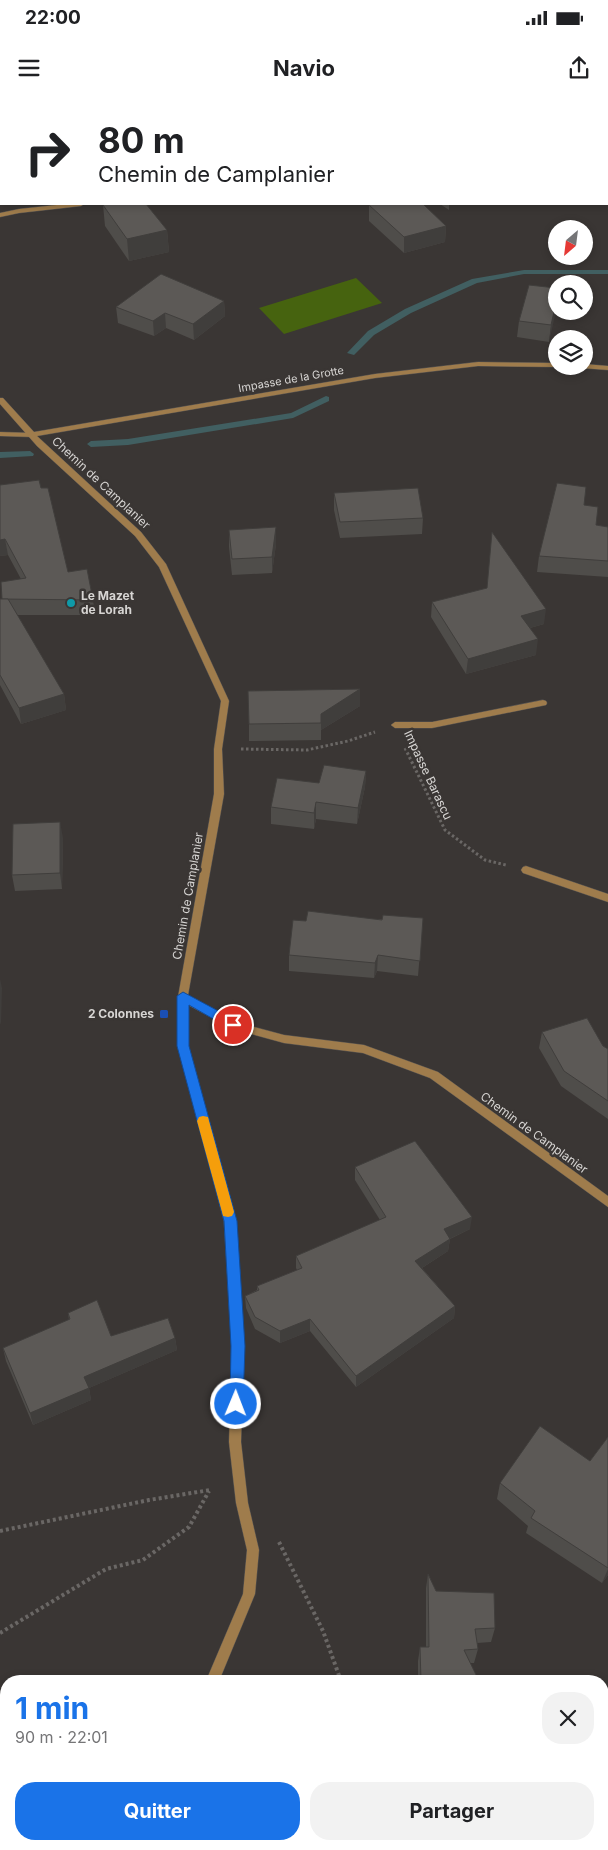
<!DOCTYPE html>
<html lang="fr">
<head>
<meta charset="utf-8">
<style>
  body { margin:0; font-family:Inter,sans-serif; background:#f2f2f2; color:#202124; height:100vh; display:flex; flex-direction:column; font-size:19px; white-space:nowrap }
  * { box-sizing:border-box; margin:0 }
  p { font-size:16px; color:#757577 }
  .icon { flex:none; width:28px; height:28px; fill:none; stroke:currentColor; stroke-width:2; stroke-linecap:round; stroke-linejoin:round }
  .map { position:relative; flex:1; overflow:hidden }
  .side { position:absolute; left:0px; top:1575px; width:609px; height:175px; display:flex; flex-direction:column; background:#fff; border-radius:20px 20px 0 0; box-shadow:0 2px 8px #0003 }
  .side>* { flex:none }
  .banner { position:absolute; left:0px; top:0px; width:609px; height:105px; box-shadow:0 2px 8px #0003; background:#fff; color:#202124; overflow:hidden }
  .needle { width:32px; rotate:208deg }
  .buttons { position:absolute; left:548px; top:120px; display:grid; gap:10px }
  .buttons a { display:grid; place-items:center; width:45px; height:45px; border-radius:50%; background:#fff; box-shadow:0 2px 8px #0003; font-size:25px }
  .pin { position:absolute; display:grid; place-items:center; width:42px; height:42px; color:#fff; margin:-21px; border:2px solid #fff; border-radius:50%; box-shadow:0 1px 5px #0007 }
  .me { position:absolute; width:55px; margin:-28px; rotate:1deg; stroke-linejoin:round; filter:drop-shadow(0 0 4px #0008) }
  .turn { display:flex; align-items:center; gap:18px; height:105px; padding:0 15px; font-size:22px }
  .turn .icon { width:65px; height:65px; stroke-width:2.5 }
  .turn b { display:block; font-size:35px; line-height:42px }
  .round { display:grid; place-items:center; flex:none; width:52px; height:52px; border-radius:20px; background:#f2f2f2 }
  .head { display:flex; align-items:center; justify-content:space-between; height:85px; padding:0 15px }
  h1 { font-size:30px; font-weight:700; line-height:38px; color:#1a73e8 }
  .primary-button { display:flex; gap:10px; margin-top:auto; padding:10px 15px }
  .primary-button a { flex:1; height:58px; border-radius:20px; background:#1a73e8; color:#fff; font-size:20px; font-weight:700; line-height:58px; text-align:center }
  .primary-button a+a { background:#f2f2f2; color:#202124 }
  .status { display:flex; justify-content:space-between; align-items:center; height:35px; padding:0 25px; background:#fff; direction:ltr }
  .status svg { height:14px; fill:currentColor }
  header { display:flex; justify-content:space-between; align-items:center; height:65px; padding:0 15px; background:#fff; font-size:22px; font-weight:700 }
  .map>svg:first-child { display:block }
  .green { fill:#46630f }
  .lines { fill:none; stroke-linecap:round; stroke-linejoin:round }
  .stream { fill:#415f61; fill-rule:evenodd }
  .lane-casing { stroke:#565351; stroke-width:1 }
  .street-casing { stroke:#565351; stroke-width:1 }
  .path-far1 { stroke:#6a6765; stroke-width:3; stroke-dasharray:2.5 2.5; stroke-linecap:butt }
  .path { stroke:#6a6765; stroke-width:4; stroke-dasharray:3 3; stroke-linecap:butt }
  .lane { fill:#9f7c4c; fill-rule:evenodd }
  .street { fill:#9f7c4c; fill-rule:evenodd }
  .wall { fill:#4f4d4a }
  .shaded-wall { fill:#403e3c }
  .building { fill:#5c5956; stroke:#403e3c }
  .route { fill:#1a73e8; stroke:#114b97 }
  .slow { fill:#f59e0b }
  .culture-dot { fill:#0f9aa8; stroke:#3a3634; stroke-width:2 }
  .transit-dot { fill:#1a4fb4; stroke:#3a3634; stroke-width:2 }
  .labels { text-anchor:middle; stroke-width:5; stroke-linejoin:round; paint-order:stroke }
  .far-street-label { font-size:11px; fill:#d7d5d3; stroke:#3a3634 }
  .street-label { font-size:12px; fill:#d7d5d3; stroke:#3a3634 }
  .poi-label { font-size:12px; font-weight:bold; fill:#d7d5d3; stroke:#3a3634; text-anchor:start }
</style>
</head>
<body>
<div class="status"><b>22:00</b><svg viewBox="0 0 49 12"><path d="M0 12V9h3v3zM5 12V6h3v6zM10 12V3h3v9zM15 12V0h3v12zM26 1h20v11H26zM47 4h2v5h-2z"/></svg></div>
<header><svg class="icon" aria-label="menu" viewBox="0 0 24 24"><path d="M4 6h16M4 12h16M4 18h16"/></svg>Navio<svg class="icon" aria-label="share" viewBox="0 0 24 24"><path d="M12 15V3M7 8l5-5 5 5M5 13v7h14v-7"/></svg></header>
<div class="map">
<svg width="608" height="1750" viewBox="0 0 608 1750">
  <rect width="100%" height="100%" fill="#3a3634"/>
  <path class="green" d="M356,178L382,203L284,234L259,208Z"/>
  <g class="lines">
    <g class="stream">
      <path d="M524,170H608V174H524L477,183L411,213L374,235L354,255L347,253L368,231L405,209L472,179Z"/>
      <path d="M326,296L329,297V301L293,318L128,345L91,347L87,344L91,341L128,339L291,313Z"/>
      <path d="M30,351L34,354L33,356L0,358V352Z"/>
    </g>
    <g class="lane-casing">
      <g id="lane">
        <path d="M0,332L32,333L36,335L32,337L0,336Z"/>
        <path d="M543,600L546,601L547,603L546,605L432,628H395L391,625L395,622H432Z"/>
        <path d="M526,766L608,794V802L523,773L521,770L523,767Z"/>
      </g>
    </g>
    <g class="street-casing">
      <g id="street">
        <path d="M66,104H84L81,106L19,113L0,117V113L19,109Z"/>
        <path d="M478,262L556,263V266H559L556,267L478,266L375,278L37,336L141,432L166,464L229,601L222,649L224,694L188,895L236,922L284,935L364,945L438,972L608,1096V1107L430,978L363,953L284,943L233,929L188,905V946L236,1121L244,1246L241,1342L248,1403L259,1450L255,1494L219,1581H206L243,1494L247,1450L236,1403L229,1342L232,1246L224,1121L178,946V897L214,694V649L221,601L159,467L135,436L37,346L0,304V298H3L34,332L375,274Z"/>
        <path d="M584,264L608,266V270L581,268V266H584Z"/>
        <path d="M94,1744H110L107,1750H91Z"/>
      </g>
    </g>
    <g class="path-far1">
      <path d="M405,648L445,730L485,760L506,765"/>
      <path d="M241,649L307,650L348,641L375,632"/>
    </g>
    <g class="path">
      <path d="M0,1431L149,1400L210,1390"/>
      <path d="M279,1442L323,1531L341,1581"/>
      <path d="M0,1533L106,1469L143,1460L189,1427L209,1391"/>
      <path d="M398,1744L400,1750"/>
    </g>
    <use href="#lane" class="lane"/>
    <use href="#street" class="street"/>
  </g>
  <g class="wall">
    <path d="M440,104H449V110Z"/>
    <path d="M103,105L167,130L169,152L129,161L105,126Z"/>
    <path d="M369,105L446,126L445,142L404,153L369,121Z"/>
    <path d="M556,188L549,242L517,237L519,221Z"/>
    <path d="M224,201L225,216L194,240L166,228L154,236L118,223L116,207Z"/>
    <path d="M0,385L41,388L68,472L93,500L95,515H17L64,594L66,610L21,624L0,585V499H2L21,479L8,455L0,456Z"/>
    <path d="M334,393L423,418L422,434L340,438L334,410Z"/>
    <path d="M584,405L596,425L608,427V477L537,472L539,456Z"/>
    <path d="M229,430L276,444L272,473L232,475L229,447Z"/>
    <path d="M432,502L544,524L530,528L536,555L466,574L431,517Z"/>
    <path d="M360,589V606L321,630V640L249,641V624Z"/>
    <path d="M366,671L365,687L357,724L316,719L314,729L271,724V707L319,683Z"/>
    <path d="M63,738L62,789L15,791L12,775Z"/>
    <path d="M423,818L418,876L377,871L374,878L289,871V855L306,821Z"/>
    <path d="M542,932L603,946L608,949V1019L561,986L539,948Z"/>
    <path d="M355,1067L470,1129L450,1139L448,1151L422,1168L455,1206L454,1218L356,1287L310,1231L280,1243L255,1229L246,1208L245,1196L257,1190V1186L297,1170L296,1168V1156L380,1120L355,1080Z"/>
    <path d="M68,1213L111,1236L175,1238L177,1250L89,1288L91,1300L33,1325L6,1261L3,1248L69,1220Z"/>
    <path d="M608,1337V1475L602,1483L526,1433L528,1426L497,1399L500,1383L590,1361Z"/>
    <path d="M428,1474L436,1491L495,1528L491,1542L477,1543L478,1549L474,1563H470L479,1581H418V1561L420,1547H426V1488Z"/>
  </g>
  <g class="shaded-wall">
    <path d="M446,126L445,142L404,153V137Z"/>
    <path d="M167,130L169,152L129,161L127,139Z"/>
    <path d="M224,201L225,216L194,240L193,224Z"/>
    <path d="M556,203V211L549,242L551,225Z"/>
    <path d="M165,213L166,228L154,236L153,221Z"/>
    <path d="M276,427V444L272,473V457Z"/>
    <path d="M5,439L8,455L0,456V440Z"/>
    <path d="M546,509L544,524L519,531L521,516Z"/>
    <path d="M538,539L536,555L466,574L468,559Z"/>
    <path d="M360,589V606L321,630V614Z"/>
    <path d="M64,594L66,610L21,624L19,608Z"/>
    <path d="M366,671L365,687L357,724L358,708Z"/>
    <path d="M316,702V719L314,729V713Z"/>
    <path d="M60,722L63,738L62,789L60,773Z"/>
    <path d="M378,855L377,871L374,878L375,863Z"/>
    <path d="M0,879L2,888L1,925L0,922Z"/>
    <path d="M472,1117L470,1129L443,1142L444,1129Z"/>
    <path d="M450,1139L448,1151L414,1173L415,1161Z"/>
    <path d="M455,1206L454,1218L356,1287V1276Z"/>
    <path d="M310,1219V1231L280,1243V1231Z"/>
    <path d="M175,1238L177,1250L89,1288L91,1300L33,1325L30,1313L84,1277Z"/>
    <path d="M608,1469V1475L602,1483Z"/>
  </g>
  <g class="building">
    <path d="M107,104H146L167,130L127,139L103,105Z"/>
    <path d="M373,104H423L446,126L404,137L369,105Z"/>
    <path d="M161,174L224,201L193,224L165,213L153,221L116,207Z"/>
    <path d="M529,185L556,188V203L551,225L519,221Z"/>
    <path d="M39,380L41,388H48L68,472L87,469L93,500L2,499L1,482L26,478L5,439L0,440V385Z"/>
    <path d="M557,383L586,387L584,405L598,407L596,425L608,427V461L539,456Z"/>
    <path d="M418,388L423,418L340,422L334,393Z"/>
    <path d="M276,427L272,457L232,459L229,430Z"/>
    <path d="M492,432L546,509L521,516L538,539L468,559L432,502L487,488Z"/>
    <path d="M0,499H8L64,594L19,608L0,575Z"/>
    <path d="M360,589L321,614V623L249,624L248,591Z"/>
    <path d="M324,665L366,671L358,708L316,702L314,713L271,707L277,678L319,683Z"/>
    <path d="M60,722V773L12,775L13,724Z"/>
    <path d="M308,811L382,820L383,815L423,818L420,861L378,855L375,863L289,855L293,820L306,821Z"/>
    <path d="M587,918L603,946L608,949V1001L564,971L542,932Z"/>
    <path d="M415,1041L472,1117L444,1129L450,1139L415,1161L455,1206L356,1276L310,1219L280,1231L255,1217L245,1196L259,1190L257,1186L302,1168L296,1156L386,1117L355,1067Z"/>
    <path d="M97,1200L111,1236L168,1218L175,1238L84,1277L89,1288L30,1313L3,1248L70,1219L68,1213Z"/>
    <path d="M540,1326L590,1361L608,1337V1468L531,1418L535,1411L500,1383Z"/>
    <path d="M428,1474L436,1491L494,1493L495,1528L475,1529L478,1549L464,1550L479,1581H421L420,1547H429Z"/>
    <path d="M213,1744H331L330,1750H212Z"/>
  </g>
  <path class="route" d="M183,892L237,921L239,925L237,928H229L189,905V946L237,1121L245,1246L243,1304L241,1308L236,1310L232,1308L230,1304L231,1246L224,1121L177,946V896Z"/>
  <path class="slow" d="M203,1016L208,1017L209,1021L234,1112L232,1116L228,1117L223,1116L222,1112L197,1021L199,1017Z"/>
  <circle class="culture-dot" cx="71" cy="503" r="5"/>
  <rect class="transit-dot" x="159" y="909" width="10" height="10" rx="2.5"/>
  <g class="labels">
    <g class="far-street-label">
      <text transform="translate(291 279) rotate(-10)" y="4">Impasse de la Grotte</text>
    </g>
    <g class="street-label">
      <text transform="translate(101 383) rotate(43)" y="4">Chemin de Camplanier</text>
      <text transform="translate(428 675) rotate(65)" y="4">Impasse Barascu</text>
      <text transform="translate(188 796) rotate(-80)" y="4">Chemin de Camplanier</text>
      <text transform="translate(534 1033) rotate(36)" y="4">Chemin de Camplanier</text>
    </g>
    <g class="poi-label">
      <text x="81" y="500">Le Mazet<tspan x="81" dy="14">de Lorah</tspan></text>
      <text x="154" y="918" text-anchor="end">2 Colonnes</text>
    </g>
  </g>
</svg>
<div class="buttons">
<a><svg class="needle" viewBox="-14 -14 28 28"><path d="M0-13l5 13h-10z" fill="#e53935"/><path d="M0 13l5-13h-10z" fill="#757577"/></svg></a>
<a><svg class="icon" aria-label="search" viewBox="0 0 24 24"><circle cx="10" cy="10" r="6"/><path d="M15 15l6 6"/></svg></a>
<a><svg class="icon" aria-label="layers" viewBox="0 0 24 24"><path d="M12 4l9 5-9 5-9-5zM3 14l9 5 9-5"/></svg></a>
</div>
<div class="pin" style="left:233px;top:925px;background:#d93025"><svg class="icon" aria-label="arrive" viewBox="0 0 24 24"><path d="M6 21V4h12l-3 4 3 4H6"/></svg></div>
<svg class="me" style="left:236px;top:1304px" viewBox="-20 -20 40 40"><circle r="17" fill="#1a73e8" stroke="#fff" stroke-width="3"/><path d="M0-11L8 9 0 5-8 9z" fill="#fff"/></svg>
<div class="banner">
<div class="turn"><svg class="icon" aria-label="right" viewBox="0 0 24 24"><path d="M7 20v-9h11M14 6l5 5-5 5"/></svg><div><b>80 m</b>Chemin de Camplanier</div></div>
</div>
<section class="side">
<div class="head"><div><h1>1 min</h1><p>90 m · 22:01</p></div><a class="round"><svg class="icon" aria-label="close" viewBox="0 0 24 24"><path d="M6 6l12 12M18 6L6 18"/></svg></a></div>
<div class="primary-button"><a>Quitter</a><a>Partager</a></div>
</section>
</div>
</body>
</html>
